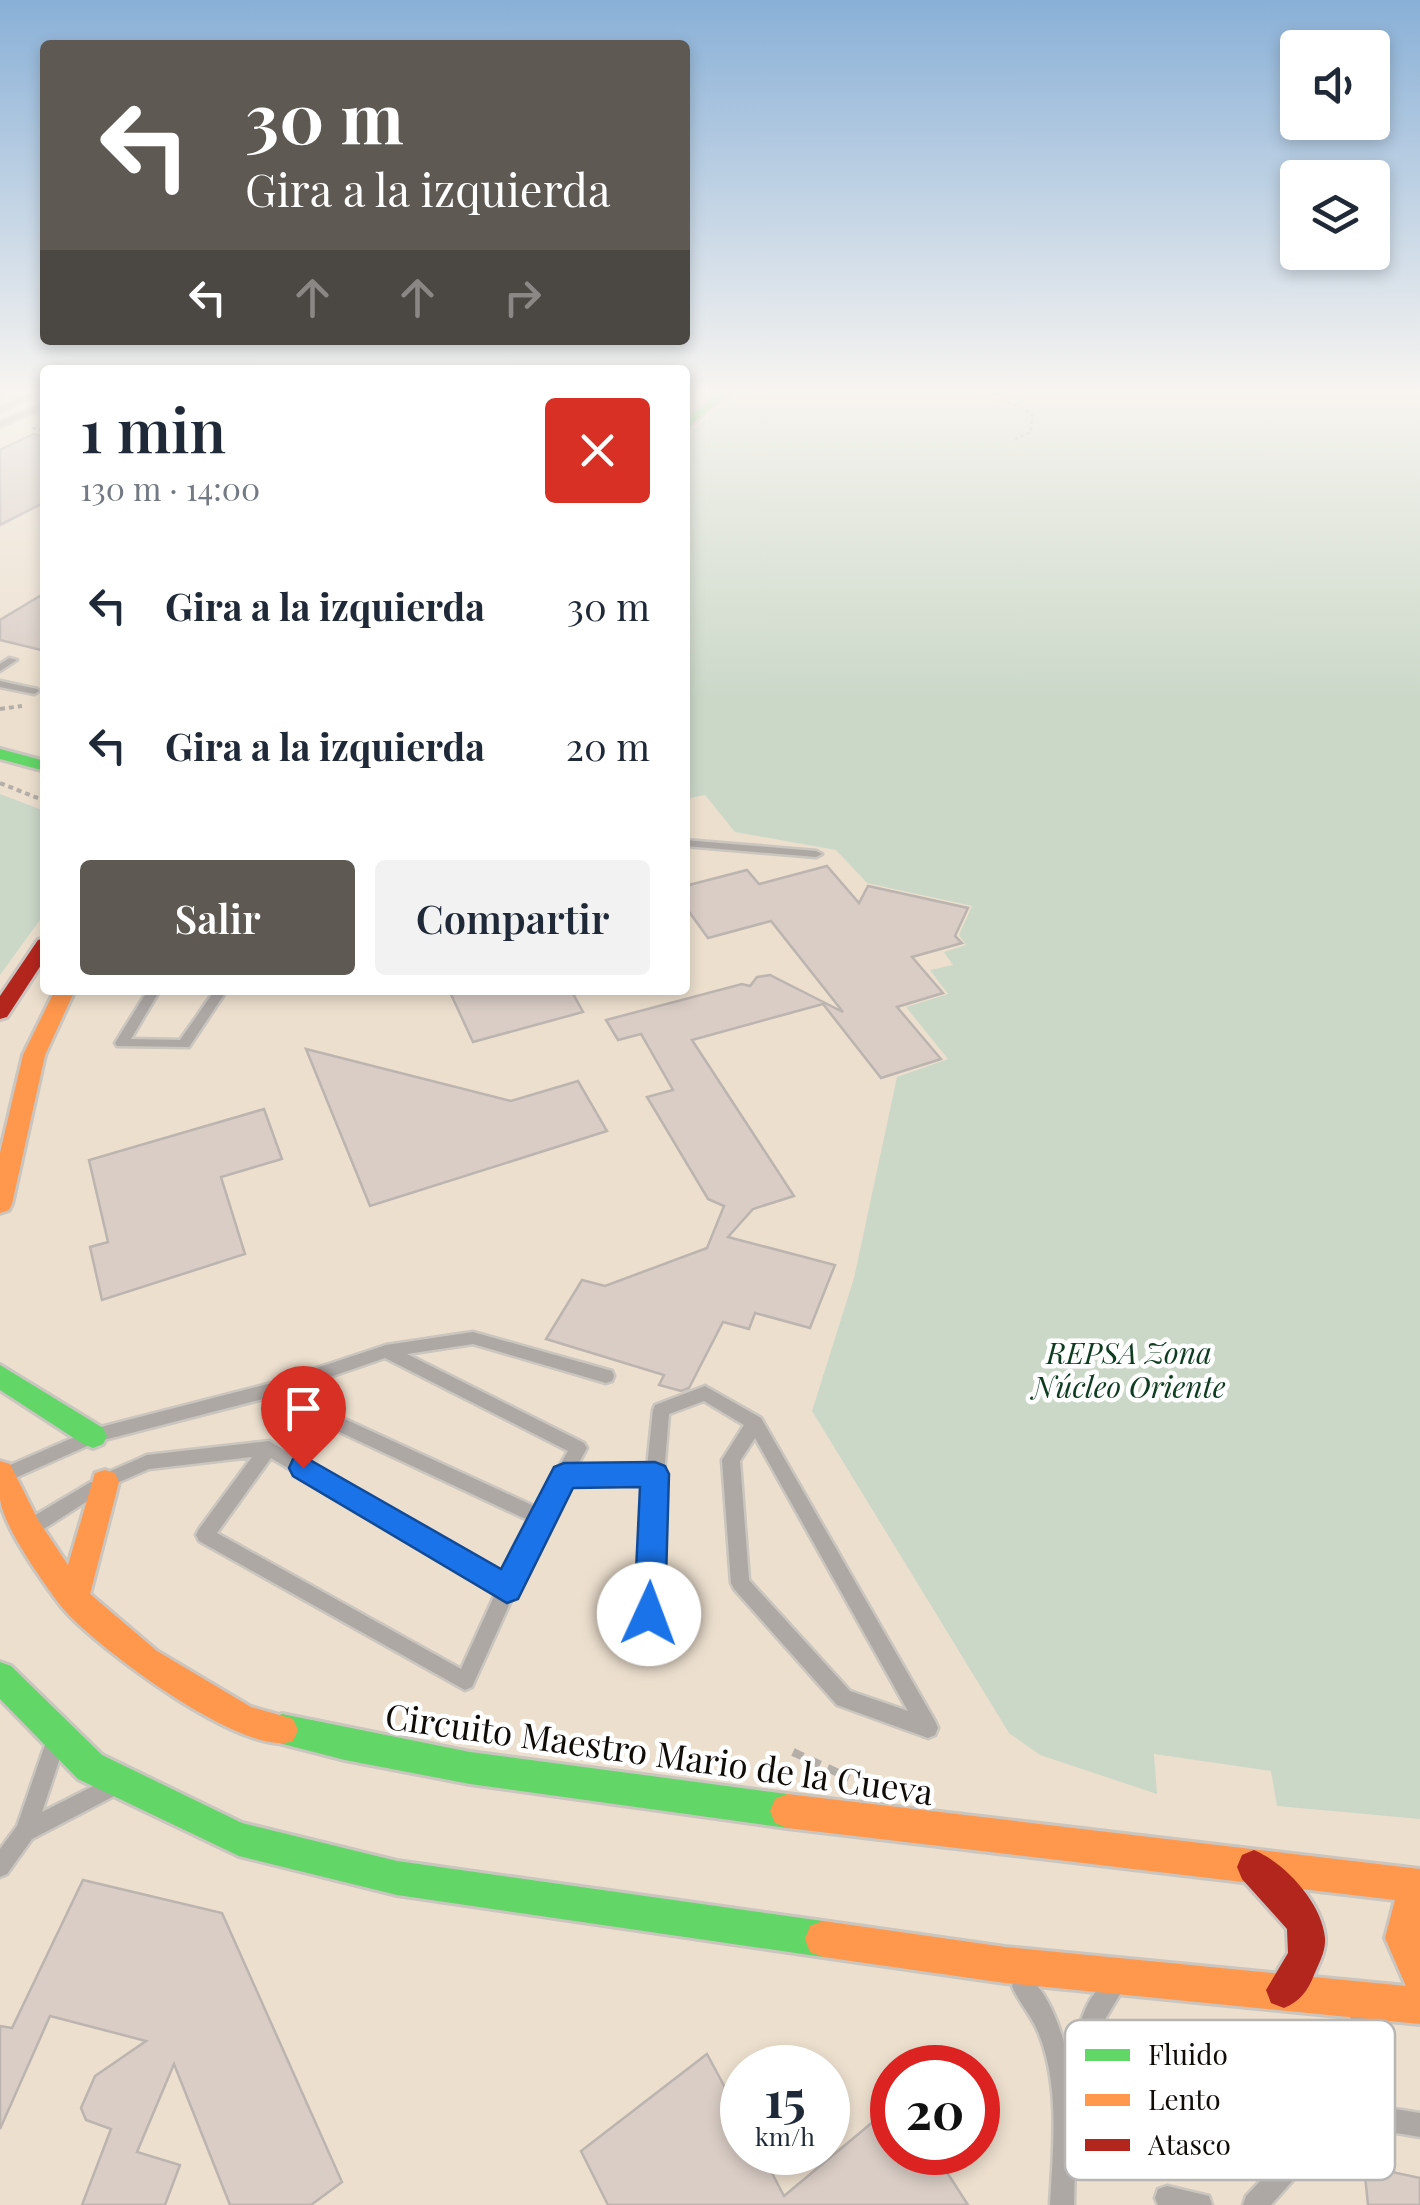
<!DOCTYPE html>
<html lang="es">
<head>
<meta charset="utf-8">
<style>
  body { margin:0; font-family:"Playfair Display",serif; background:#f2f2f3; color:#1f2937; height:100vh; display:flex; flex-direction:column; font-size:38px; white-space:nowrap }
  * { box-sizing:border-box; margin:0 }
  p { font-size:32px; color:#747a83 }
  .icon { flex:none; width:55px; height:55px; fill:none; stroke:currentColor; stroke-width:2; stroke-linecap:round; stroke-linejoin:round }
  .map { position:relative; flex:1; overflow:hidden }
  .side { position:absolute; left:40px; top:365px; width:650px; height:630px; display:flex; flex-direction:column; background:#fff; border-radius:10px; box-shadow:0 5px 15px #0003 }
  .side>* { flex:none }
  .top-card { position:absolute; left:40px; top:40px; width:650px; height:305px; border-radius:10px; box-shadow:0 5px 15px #0003; background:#5e5953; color:#fff; overflow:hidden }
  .buttons { position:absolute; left:1280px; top:30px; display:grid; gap:20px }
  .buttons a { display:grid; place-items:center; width:110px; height:110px; border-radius:10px; background:#fff; box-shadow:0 5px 15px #0003; font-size:50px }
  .speed { position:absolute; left:720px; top:2045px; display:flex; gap:20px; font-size:50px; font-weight:700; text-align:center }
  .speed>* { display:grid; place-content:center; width:130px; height:130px; border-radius:50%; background:#fff; box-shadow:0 5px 15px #0003; line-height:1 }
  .speed small { font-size:25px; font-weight:400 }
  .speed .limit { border:15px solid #d22; background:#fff; color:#111 }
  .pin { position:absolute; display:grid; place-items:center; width:85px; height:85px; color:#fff; margin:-102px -42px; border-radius:50% 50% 50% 0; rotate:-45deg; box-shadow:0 0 10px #0007 }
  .pin .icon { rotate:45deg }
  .me { position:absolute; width:110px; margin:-55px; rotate:2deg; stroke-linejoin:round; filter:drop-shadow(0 0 8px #0008) }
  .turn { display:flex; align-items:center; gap:35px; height:210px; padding:0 40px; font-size:45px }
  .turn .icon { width:130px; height:130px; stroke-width:2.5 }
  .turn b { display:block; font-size:70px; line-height:85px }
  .lanes { display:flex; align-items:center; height:95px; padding:0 40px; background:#0003; justify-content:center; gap:50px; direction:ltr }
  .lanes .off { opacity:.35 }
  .round { display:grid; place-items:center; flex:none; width:105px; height:105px; border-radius:10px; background:#f2f2f3 }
  .summary { display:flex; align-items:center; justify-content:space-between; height:170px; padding:0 40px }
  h1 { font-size:60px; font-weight:600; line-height:75px }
  .button { display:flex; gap:20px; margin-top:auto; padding:20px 40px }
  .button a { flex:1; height:115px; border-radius:10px; background:#5e5953; color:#fff; font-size:40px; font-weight:600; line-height:115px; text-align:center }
  .button a+a { background:#f2f2f3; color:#1f2937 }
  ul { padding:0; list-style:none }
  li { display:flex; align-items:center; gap:30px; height:140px; padding:0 40px }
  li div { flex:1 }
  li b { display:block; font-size:38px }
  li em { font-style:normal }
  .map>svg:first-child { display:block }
  .built { fill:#ecdfce; fill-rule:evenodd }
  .green { fill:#cbd8c8 }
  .building { fill:#d9cdc5; stroke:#bcb4af; stroke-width:2.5 }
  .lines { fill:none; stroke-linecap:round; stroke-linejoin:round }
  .lane-casing { stroke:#cac5be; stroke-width:5 }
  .fast-casing { stroke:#cac5be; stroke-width:6 }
  .slow-casing { stroke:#cac5be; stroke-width:6 }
  .jam-casing { stroke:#cac5be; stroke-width:6 }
  .path-far2 { stroke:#b4aea9; stroke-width:2.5; stroke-dasharray:4 2.5; stroke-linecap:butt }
  .path-far1 { stroke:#b4aea9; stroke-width:4; stroke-dasharray:5 4; stroke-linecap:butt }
  .path { stroke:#b4aea9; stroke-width:8; stroke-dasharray:11 8; stroke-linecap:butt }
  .lane { fill:#aea8a5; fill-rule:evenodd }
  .fast { fill:#63d668; fill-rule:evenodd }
  .slow { fill:#ff974d; fill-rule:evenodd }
  .jam { fill:#b3261e; fill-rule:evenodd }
  .route { fill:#1a73e8; stroke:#114b97; stroke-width:2.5 }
  .labels { text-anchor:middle; stroke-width:9; stroke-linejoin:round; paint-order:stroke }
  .park-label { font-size:30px; font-style:italic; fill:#0d3c21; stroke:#fff }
  .near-street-label { font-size:35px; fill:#100c07; stroke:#fff }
  .key { fill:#fff; stroke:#b7b6b5; stroke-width:2.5 }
  .key-label { font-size:28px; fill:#100c07 }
</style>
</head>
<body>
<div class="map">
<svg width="1420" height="2205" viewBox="0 0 1420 2205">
  <rect width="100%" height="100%" fill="#f0e8df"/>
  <path class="built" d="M0,390H45V990H685V390H1420V2205H0ZM742,2068H828V2152H742ZM892,2068H978V2152H892Z"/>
  <g class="green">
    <path d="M740,390H1420V1819L1277,1806L1271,1771L1154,1754L1157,1794L1040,1755L1009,1733L812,1411L854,1278L897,1077L948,1059L906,1007L948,994L930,970L953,965L944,952L966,945L959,935L972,906L867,883L836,850L735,832L705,795L685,799V436Z"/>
    <path d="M0,794L45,811V913L0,975Z"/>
  </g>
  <g class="building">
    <path d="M33,434L45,437V502L0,525V450Z"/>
    <path d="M45,593V651L0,640V620Z"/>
    <path d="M827,866L859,903L868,886L968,908L955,936L962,943L912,957L943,993L897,1007L941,1059L881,1078L823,1004L692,1040L794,1196L753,1209L728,1237L835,1265L810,1328L755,1313L749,1329L723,1322L689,1388L681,1391L659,1385L664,1375L546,1339L582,1280L605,1286L707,1248L724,1206L708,1199L647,1097L673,1090L641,1034L618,1040L606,1020L742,984L750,986L757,977L770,975L843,1012L771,921L708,938L685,906V886L747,870L759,884Z"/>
    <path d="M449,990H571L583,1012L473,1042Z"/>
    <path d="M306,1049L511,1101L578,1081L607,1131L370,1206Z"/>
    <path d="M264,1109L282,1159L221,1177L245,1254L102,1300L90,1247L108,1242L89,1160Z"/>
    <path d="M83,1880L222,1913L342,2182L311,2205H230L174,2064L137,2152L180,2165L165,2205H82L111,2129L86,2120L81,2108L95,2076L146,2041L50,2016L0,2129V2026L12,2028Z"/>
    <path d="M707,2054L742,2119V2152H761L784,2196L892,2106V2152H934L968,2205H608L581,2151Z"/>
    <path d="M1364,2166L1420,2178V2205H1368Z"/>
  </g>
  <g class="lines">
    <g class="lane-casing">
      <g id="lane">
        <path d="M36,390L45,391L0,412V407Z"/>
        <path d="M45,402V407L0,427V422Z"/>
        <path d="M9,658L17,660L0,671V664Z"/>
        <path d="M0,681L37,689L39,691L34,694L0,687Z"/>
        <path d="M685,840L816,851L822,854L816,857L685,846Z"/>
        <path d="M148,990H160L131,1039L180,1040L215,990H227L189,1047L117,1046L115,1043Z"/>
        <path d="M473,1332L612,1371L614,1376L612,1381L606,1383L473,1344L407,1354L584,1443L587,1448L576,1468L647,1467L653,1410L655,1405L705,1386L761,1418L935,1721L938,1728L935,1735L928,1738L837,1705L734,1589L731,1583L722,1460L744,1425L704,1401L669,1414L664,1474L657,1649L655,1655L648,1658L641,1655L639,1649L646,1482L568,1483L547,1521L472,1687L465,1690L199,1541L196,1535L199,1529L252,1457L149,1469L110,1486L104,1484L101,1479L104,1474L147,1455L269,1441L503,1577L530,1521L267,1398L96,1442L13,1479L7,1481L0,1477L1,1469L93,1429L268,1384L386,1345ZM385,1358L568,1451L536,1507L286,1392ZM755,1438L908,1711L850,1691L749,1580L740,1461ZM271,1458L496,1592L461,1669L217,1533Z"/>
        <path d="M91,1482L97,1485L100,1490L97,1495L39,1532L33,1534L27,1532L24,1526L27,1520Z"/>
        <path d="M54,1736L61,1739L64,1746L42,1812L109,1778L116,1781L119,1788L116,1795L32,1839L7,1874L0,1877V1849L17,1826L47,1739Z"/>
        <path d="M1023,1975C1049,1986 1063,2037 1070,2063C1076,2037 1084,1991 1111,1980L1119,1983L1122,1991L1101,2026L1081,2116L1076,2125L1074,2205H1050C1053,2149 1060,2087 1039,2034C1032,2016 1019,2003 1012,1986L1015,1978Z"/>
        <path d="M1361,2003L1369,2006L1372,2014L1389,2108L1420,2113V2137L1379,2130L1311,2160L1271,2205H1243L1246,2196L1295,2144L1366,2112L1350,2014L1353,2006Z"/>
        <path d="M1167,2186L1209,2196L1212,2205H1158L1155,2198L1158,2189Z"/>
      </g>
    </g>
    <g class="fast-casing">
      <g id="fast">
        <path d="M721,390H734L685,429V419Z"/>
        <path d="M0,749L45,761V771L0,759Z"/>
        <path d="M0,1365L103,1428L107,1436L103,1444L93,1448L83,1444L0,1390Z"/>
        <path d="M0,1662L11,1666L102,1755L242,1823L397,1861L823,1921L836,1926L841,1939L836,1952L823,1957L397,1895L239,1856L78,1779L0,1699Z"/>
        <path d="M282,1714L470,1752L787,1794L799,1799L804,1811L799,1823L787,1828L470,1784L345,1760L271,1741L266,1730L271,1719Z"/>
      </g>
    </g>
    <g class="slow-casing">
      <g id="slow">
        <path d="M55,990H75L45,1055L12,1204L9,1210L0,1213V1153L23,1055Z"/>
        <path d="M0,1461L10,1464L38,1520L68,1565L95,1473L105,1470L115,1473L119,1482L90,1594L157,1651L251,1707L293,1719L298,1730L293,1741C247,1760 91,1644 61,1606C43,1582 4,1528 0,1499C0,1487 0,1473 0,1461Z"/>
        <path d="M787,1794L1420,1869V2024L1005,1983L823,1957L810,1952L805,1939L810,1926L823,1921L1005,1947L1406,1986L1385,1938L1395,1900L787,1828L775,1823L770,1811L775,1799Z"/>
      </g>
    </g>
    <g class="jam-casing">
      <g id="jam">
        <path d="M0,390H12L0,396Z"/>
        <path d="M45,938V959L7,1017L0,1019V996L38,940Z"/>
        <path d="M1254,1850C1285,1863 1322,1903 1325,1938C1326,1951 1319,1963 1314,1975C1308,1991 1299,2002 1284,2008L1271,2003L1266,1990L1288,1953L1287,1929L1242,1879L1237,1867L1242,1855Z"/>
      </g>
    </g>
    <g class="path-far2">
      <path d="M971,390L1021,407L1032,415L1031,432L1012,441"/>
      <path d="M32,428L45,430"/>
    </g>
    <g class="path-far1">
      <path d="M0,709L22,706"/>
      <path d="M0,783L45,801"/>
    </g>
    <path class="path" d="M793,1752L849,1778"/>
    <use href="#lane" class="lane"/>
    <use href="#fast" class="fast"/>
    <use href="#slow" class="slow"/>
    <use href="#jam" class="jam"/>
  </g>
  <linearGradient id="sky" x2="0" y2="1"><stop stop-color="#89b0d7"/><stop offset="0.56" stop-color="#f8f5f1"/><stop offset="1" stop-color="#f8f5f1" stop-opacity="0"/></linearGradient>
  <rect width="1420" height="699" fill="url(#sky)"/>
  <path class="route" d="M303,1456L501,1569L554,1467L564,1463L655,1462L665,1466L669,1474L665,1614L660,1624L649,1628L638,1624L634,1614L640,1487L573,1488L518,1599L507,1603L293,1476L289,1468L293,1459Z"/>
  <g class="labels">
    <g class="park-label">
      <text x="1129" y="1364">REPSA Zona<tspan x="1129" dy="34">Núcleo Oriente</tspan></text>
    </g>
    <g class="near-street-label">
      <text transform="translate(659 1755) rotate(8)" y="12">Circuito Maestro Mario de la Cueva</text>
    </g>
  </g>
  <rect x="1065" y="2020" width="330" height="160" rx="15" class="key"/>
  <rect x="1085" y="2049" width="45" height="12" fill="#63d668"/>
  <rect x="1085" y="2094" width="45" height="12" fill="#ff974d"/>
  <rect x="1085" y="2139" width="45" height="12" fill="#b3261e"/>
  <g class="key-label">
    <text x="1148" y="2065">Fluido</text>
    <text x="1148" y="2110">Lento</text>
    <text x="1148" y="2155">Atasco</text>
  </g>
</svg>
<div class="buttons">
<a><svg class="icon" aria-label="sound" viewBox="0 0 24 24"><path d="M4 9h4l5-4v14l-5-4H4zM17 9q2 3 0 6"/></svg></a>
<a><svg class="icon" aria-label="layers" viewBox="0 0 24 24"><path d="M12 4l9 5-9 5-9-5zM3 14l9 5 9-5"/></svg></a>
</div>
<div class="speed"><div>15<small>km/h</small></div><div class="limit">20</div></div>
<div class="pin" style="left:303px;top:1468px;background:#d93025"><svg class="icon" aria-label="arrive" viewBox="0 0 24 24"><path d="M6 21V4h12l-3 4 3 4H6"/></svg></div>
<svg class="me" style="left:649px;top:1614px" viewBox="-20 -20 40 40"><circle r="19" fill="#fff"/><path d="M0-13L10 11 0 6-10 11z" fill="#1a73e8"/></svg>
<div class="top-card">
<div class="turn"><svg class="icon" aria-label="left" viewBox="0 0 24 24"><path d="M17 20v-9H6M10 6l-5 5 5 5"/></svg><div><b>30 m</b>Gira a la izquierda</div></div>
<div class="lanes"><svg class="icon" aria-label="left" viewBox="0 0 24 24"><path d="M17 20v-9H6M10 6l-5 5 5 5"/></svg><svg class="icon off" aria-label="ahead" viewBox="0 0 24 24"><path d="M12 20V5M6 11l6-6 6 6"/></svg><svg class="icon off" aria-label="ahead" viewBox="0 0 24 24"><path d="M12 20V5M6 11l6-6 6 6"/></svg><svg class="icon off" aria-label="right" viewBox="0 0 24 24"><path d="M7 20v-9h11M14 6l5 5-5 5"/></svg></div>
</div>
<section class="side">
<div class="summary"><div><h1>1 min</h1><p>130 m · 14:00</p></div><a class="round" style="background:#d93025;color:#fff"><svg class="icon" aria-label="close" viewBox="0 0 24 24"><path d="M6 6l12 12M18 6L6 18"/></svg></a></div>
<ul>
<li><svg class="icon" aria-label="left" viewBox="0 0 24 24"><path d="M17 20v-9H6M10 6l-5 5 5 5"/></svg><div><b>Gira a la izquierda</b></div><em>30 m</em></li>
<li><svg class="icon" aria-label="left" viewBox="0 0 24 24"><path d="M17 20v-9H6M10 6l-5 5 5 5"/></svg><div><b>Gira a la izquierda</b></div><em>20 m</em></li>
</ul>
<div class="button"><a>Salir</a><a>Compartir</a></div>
</section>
</div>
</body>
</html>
